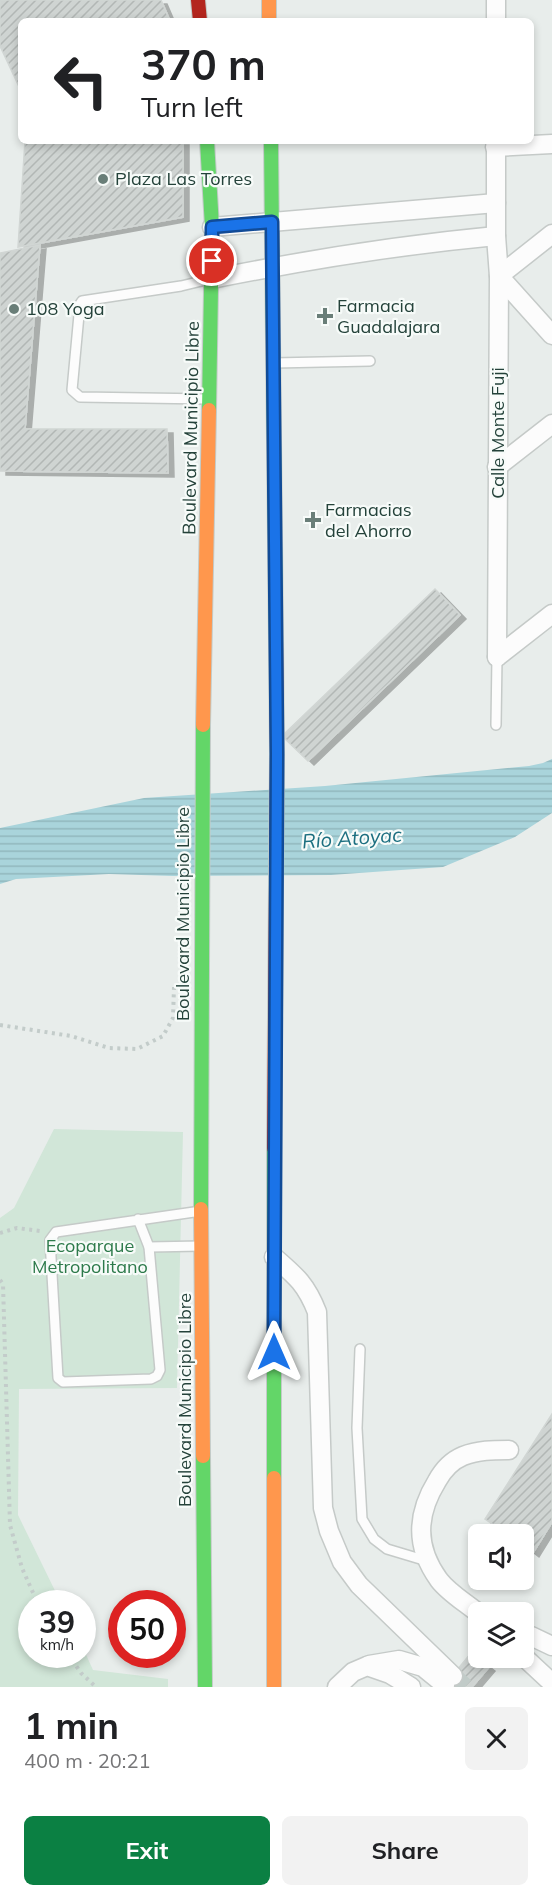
<!DOCTYPE html>
<html lang="en">
<head>
<meta charset="utf-8">
<style>
  body { margin:0; font-family:Mulish,sans-serif; background:#f2f2f2; color:#202124; height:100vh; display:flex; flex-direction:column; font-size:22px; white-space:nowrap }
  * { box-sizing:border-box; margin:0 }
  p { font-size:20px; color:#757577 }
  .icon { flex:none; width:33px; height:33px; fill:none; stroke:currentColor; stroke-width:2; stroke-linecap:round; stroke-linejoin:round }
  .map { position:relative; height:1687px; overflow:hidden }
  .drawer { display:flex; flex-direction:column; background:#fff; flex:1 }
  .drawer>* { flex:none }
  .guide { position:absolute; left:18px; top:18px; width:516px; height:126px; border-radius:9px; box-shadow:0 3px 9px #0003; background:#fff; color:#202124; overflow:hidden }
  .fabs { position:absolute; left:468px; top:1524px; display:grid; gap:12px }
  .fabs a { display:grid; place-items:center; width:66px; height:66px; border-radius:9px; background:#fff; box-shadow:0 3px 9px #0003; font-size:30px }
  .speed { position:absolute; left:18px; top:1590px; display:flex; gap:12px; font-size:30px; font-weight:700; text-align:center }
  .speed>* { display:grid; place-content:center; width:78px; height:78px; border-radius:50%; background:#fff; box-shadow:0 3px 9px #0003; line-height:1 }
  .speed small { font-size:15px; font-weight:400 }
  .speed .limit { border:9px solid #d22; background:#fff; color:#111 }
  .pin { position:absolute; display:grid; place-items:center; width:51px; height:51px; color:#fff; margin:-26px; border:3px solid #fff; border-radius:50%; box-shadow:0 2px 6px #0007 }
  .me { position:absolute; width:66px; margin:-33px; rotate:0deg; stroke-linejoin:round; filter:drop-shadow(0 0 4px #0008) }
  .turn { display:flex; align-items:center; gap:21px; height:126px; padding:0 24px; font-size:27px }
  .turn .icon { width:78px; height:78px; stroke-width:2.5 }
  .turn b { display:block; font-size:42px; line-height:51px }
  .round { display:grid; place-items:center; flex:none; width:63px; height:63px; border-radius:9px; background:#f2f2f2 }
  .overview { display:flex; align-items:center; justify-content:space-between; height:102px; padding:0 24px }
  h1 { font-size:36px; font-weight:700; line-height:45px }
  .action { display:flex; gap:12px; margin-top:auto; padding:12px 24px }
  .action a { flex:1; height:69px; border-radius:9px; background:#0b8043; color:#fff; font-size:24px; font-weight:700; line-height:69px; text-align:center }
  .action a+a { background:#f2f2f2; color:#202124 }
  .map>svg:first-child { display:block }
  .green { fill:#d1e6d8 }
  .water { fill:url(#water-rules) }
  .building { fill:url(#building-hatch); stroke:#d1d6d4; stroke-width:1.5; filter:url(#shadow) }
  .lines { fill:none; stroke-linecap:round; stroke-linejoin:round }
  .street-tunnel { stroke:#c1cbc8; stroke-width:18; stroke-dasharray:18 9; stroke-linecap:butt }
  .lane-casing { stroke:#c5cac8; stroke-width:12 }
  .street-casing { stroke:#c5cac8; stroke-width:21 }
  .fast-casing { stroke:#c3cbc8; stroke-width:16 }
  .slow-casing { stroke:#c3cbc8; stroke-width:16 }
  .jam-casing { stroke:#c3cbc8; stroke-width:16 }
  .path { stroke:#c3ccca; stroke-width:4; stroke-dasharray:3 4.5; stroke-linecap:butt }
  .lane { stroke:#fcfcfc; stroke-width:9 }
  .street { stroke:#fcfcfc; stroke-width:18 }
  .fast { stroke:#63d668; stroke-width:14 }
  .slow { stroke:#ff974d; stroke-width:14 }
  .jam { stroke:#b3261e; stroke-width:14 }
  .route-casing { stroke:#114b97; stroke-width:15 }
  .route { stroke:#1a73e8; stroke-width:10 }
  .poi-dot { fill:#697e78; stroke:#f7fbf9; stroke-width:2 }
  .labels { text-anchor:middle; stroke-width:4.5; stroke-linejoin:round; paint-order:stroke }
  .poi-label { font-size:18px; fill:#24423a; stroke:#f7fbf9; text-anchor:start }
  .street-label { font-size:18px; fill:#24423a; stroke:#f7fbf9 }
  .park-label { font-size:18px; fill:#2d7a4b; stroke:#f7fbf9 }
  .water-label { font-size:20px; font-style:italic; fill:#1c6f80; stroke:#f7fbf9 }
</style>
</head>
<body>
<div class="map">
<svg width="552" height="1687" viewBox="0 0 552 1687">
  <defs>
    <pattern id="water-rules" width="6" height="5" patternUnits="userSpaceOnUse" patternTransform="scale(1.5)"><rect width="6" height="5" fill="#a9d4db"/><path d="M0 2.5h6" fill="none" stroke="#91b7bd"/></pattern>
    <pattern id="building-hatch" width="6" height="6" patternUnits="userSpaceOnUse" patternTransform="scale(1.5)"><rect width="6" height="6" fill="#cfd4d2"/><path d="M-1 1l2-2M0 6l6-6M5 7l2-2" fill="none" stroke="#b2b7b5"/></pattern>
    <filter id="shadow"><feDropShadow dx="6" dy="4" stdDeviation="0" flood-color="#0004"/></filter>
  </defs>
  <rect width="100%" height="100%" fill="#e8edeb"/>
  <path class="green" d="M54,1129L183,1132L177,1388L19,1389L18,1515L61,1603L32,1604V1654H82L83,1648L93,1670L168,1679V1687H0V1218L14,1208Z"/>
  <path class="water" d="M552,759V813L515,837L443,867L331,875L173,876L109,874L16,879L0,884V828L144,798L325,786L529,766L543,763Z"/>
  <g class="building">
    <path d="M0,0H161L170,21H21V91L0,46Z"/>
    <path d="M25,141H183V217L18,247Z"/>
    <path d="M40,245L25,429H167L168,473L0,471V253Z"/>
    <path d="M435,589L460,615L308,761L282,736Z"/>
    <path d="M552,1414V1522L533,1553L524,1546V1534H507L485,1519Z"/>
    <path d="M471,1653L489,1667L472,1687H443Z"/>
  </g>
  <g class="lines">
    <path class="street-tunnel" d="M453,1676L465,1687"/>
    <g class="lane-casing">
      <g id="lane">
        <path d="M274,363L370,361"/>
        <path d="M207,399L80,397L72,390L80,304L82,301L181,286L210,279"/>
        <path d="M496,725L497,657"/>
        <path d="M138,1219L149,1247L160,1370L157,1376L151,1379L63,1382L58,1378L50,1240L56,1232L201,1211"/>
        <path d="M149,1247L201,1246"/>
        <path d="M360,1349L357,1428L362,1519L374,1539L387,1549L427,1561"/>
      </g>
    </g>
    <g class="street-casing">
      <g id="street">
        <path d="M496,21V0"/>
        <path d="M496,141V236L499,276L497,657"/>
        <path d="M495,147L552,144"/>
        <path d="M212,227L496,203"/>
        <path d="M552,234L499,276L552,335"/>
        <path d="M212,279C306,260 400,245 496,236"/>
        <path d="M497,467L552,424"/>
        <path d="M497,657L552,614"/>
        <path d="M274,1257C296,1276 306,1284 317,1312L323,1508L329,1531L342,1562L359,1585L453,1676"/>
        <path d="M478,1613C466,1603 449,1593 439,1580C415,1547 416,1515 437,1481C443,1470 451,1461 463,1456C478,1450 493,1450 509,1450"/>
        <path d="M524,1636H531L552,1646"/>
        <path d="M524,1657L552,1683"/>
        <path d="M369,1665L399,1660L423,1667L445,1685"/>
        <path d="M337,1687L353,1672L367,1666L390,1674L411,1687"/>
      </g>
    </g>
    <g class="fast-casing">
      <g id="fast">
        <path d="M207,141L212,227L209,410"/>
        <path d="M271,141L276,640"/>
        <path d="M274,1148V1478"/>
        <path d="M201,1209L203,725"/>
        <path d="M203,1456L205,1687"/>
      </g>
    </g>
    <g class="slow-casing">
      <g id="slow">
        <path d="M269,0V21"/>
        <path d="M203,725L209,410"/>
        <path d="M201,1209L203,1456"/>
        <path d="M274,1478V1687"/>
      </g>
    </g>
    <g class="jam-casing">
      <g id="jam">
        <path d="M198,0L200,21"/>
        <path d="M274,1148L277,754L276,640"/>
      </g>
    </g>
    <g class="path">
      <path d="M0,1025L71,1036L109,1048L137,1049L163,1036L173,1018L174,987"/>
      <path d="M0,1233L17,1228L40,1231"/>
      <path d="M0,1280L3,1284L10,1525L22,1568L38,1604"/>
      <path d="M68,1654L81,1673L96,1687"/>
    </g>
    <use href="#lane" class="lane"/>
    <use href="#street" class="street"/>
    <use href="#fast" class="fast"/>
    <use href="#slow" class="slow"/>
    <use href="#jam" class="jam"/>
  </g>
  <g class="lines">
    <g class="route-casing">
      <path id="route" d="M212,261V227L272,222L277,754L274,1352"/>
    </g>
    <use href="#route" class="route"/>
  </g>
  <g class="poi-dot">
    <circle cx="103" cy="179" r="6"/>
    <circle cx="14" cy="309" r="6"/>
    <path d="M322 307h6v6h6v6h-6v6h-6v-6h-6v-6h6z"/>
    <path d="M310 511h6v6h6v6h-6v6h-6v-6h-6v-6h6z"/>
  </g>
  <g class="labels">
    <g class="poi-label">
      <text x="115" y="185">Plaza Las Torres</text>
      <text x="337" y="312">Farmacia<tspan x="337" dy="21">Guadalajara</tspan></text>
      <text x="26" y="315">108 Yoga</text>
      <text x="325" y="516">Farmacias<tspan x="325" dy="21">del Ahorro</tspan></text>
    </g>
    <g class="street-label">
      <text transform="translate(191 428) rotate(-89)" y="6">Boulevard Municipio Libre</text>
      <text transform="translate(498 433) rotate(-90)" y="6">Calle Monte Fuji</text>
      <text transform="translate(183 914) rotate(-90)" y="6">Boulevard Municipio Libre</text>
      <text transform="translate(185 1400) rotate(-90)" y="6">Boulevard Municipio Libre</text>
    </g>
    <g class="park-label">
      <text x="90" y="1252">Ecoparque<tspan x="90" dy="21">Metropolitano</tspan></text>
    </g>
    <g class="water-label">
      <text transform="translate(352 838) rotate(-4)" y="7">Río Atoyac</text>
    </g>
  </g>
</svg>
<div class="fabs">
<a><svg class="icon" aria-label="sound" viewBox="0 0 24 24"><path d="M4 9h4l5-4v14l-5-4H4zM17 9q2 3 0 6"/></svg></a>
<a><svg class="icon" aria-label="layers" viewBox="0 0 24 24"><path d="M12 4l9 5-9 5-9-5zM3 14l9 5 9-5"/></svg></a>
</div>
<div class="speed"><div>39<small>km/h</small></div><div class="limit">50</div></div>
<div class="pin" style="left:212px;top:261px;background:#d93025"><svg class="icon" aria-label="arrive" viewBox="0 0 24 24"><path d="M6 21V4h12l-3 4 3 4H6"/></svg></div>
<svg class="me" style="left:274px;top:1352px" viewBox="-20 -20 40 40"><path d="M0-17L14 15 0 8-14 15z" fill="#1a73e8" stroke="#fff" stroke-width="4"/></svg>
<div class="guide">
<div class="turn"><svg class="icon" aria-label="left" viewBox="0 0 24 24"><path d="M17 20v-9H6M10 6l-5 5 5 5"/></svg><div><b>370 m</b>Turn left</div></div>
</div>
</div>
<section class="drawer">
<div class="overview"><div><h1>1 min</h1><p>400 m · 20:21</p></div><a class="round"><svg class="icon" aria-label="close" viewBox="0 0 24 24"><path d="M6 6l12 12M18 6L6 18"/></svg></a></div>
<div class="action"><a>Exit</a><a>Share</a></div>
</section>
</body>
</html>
